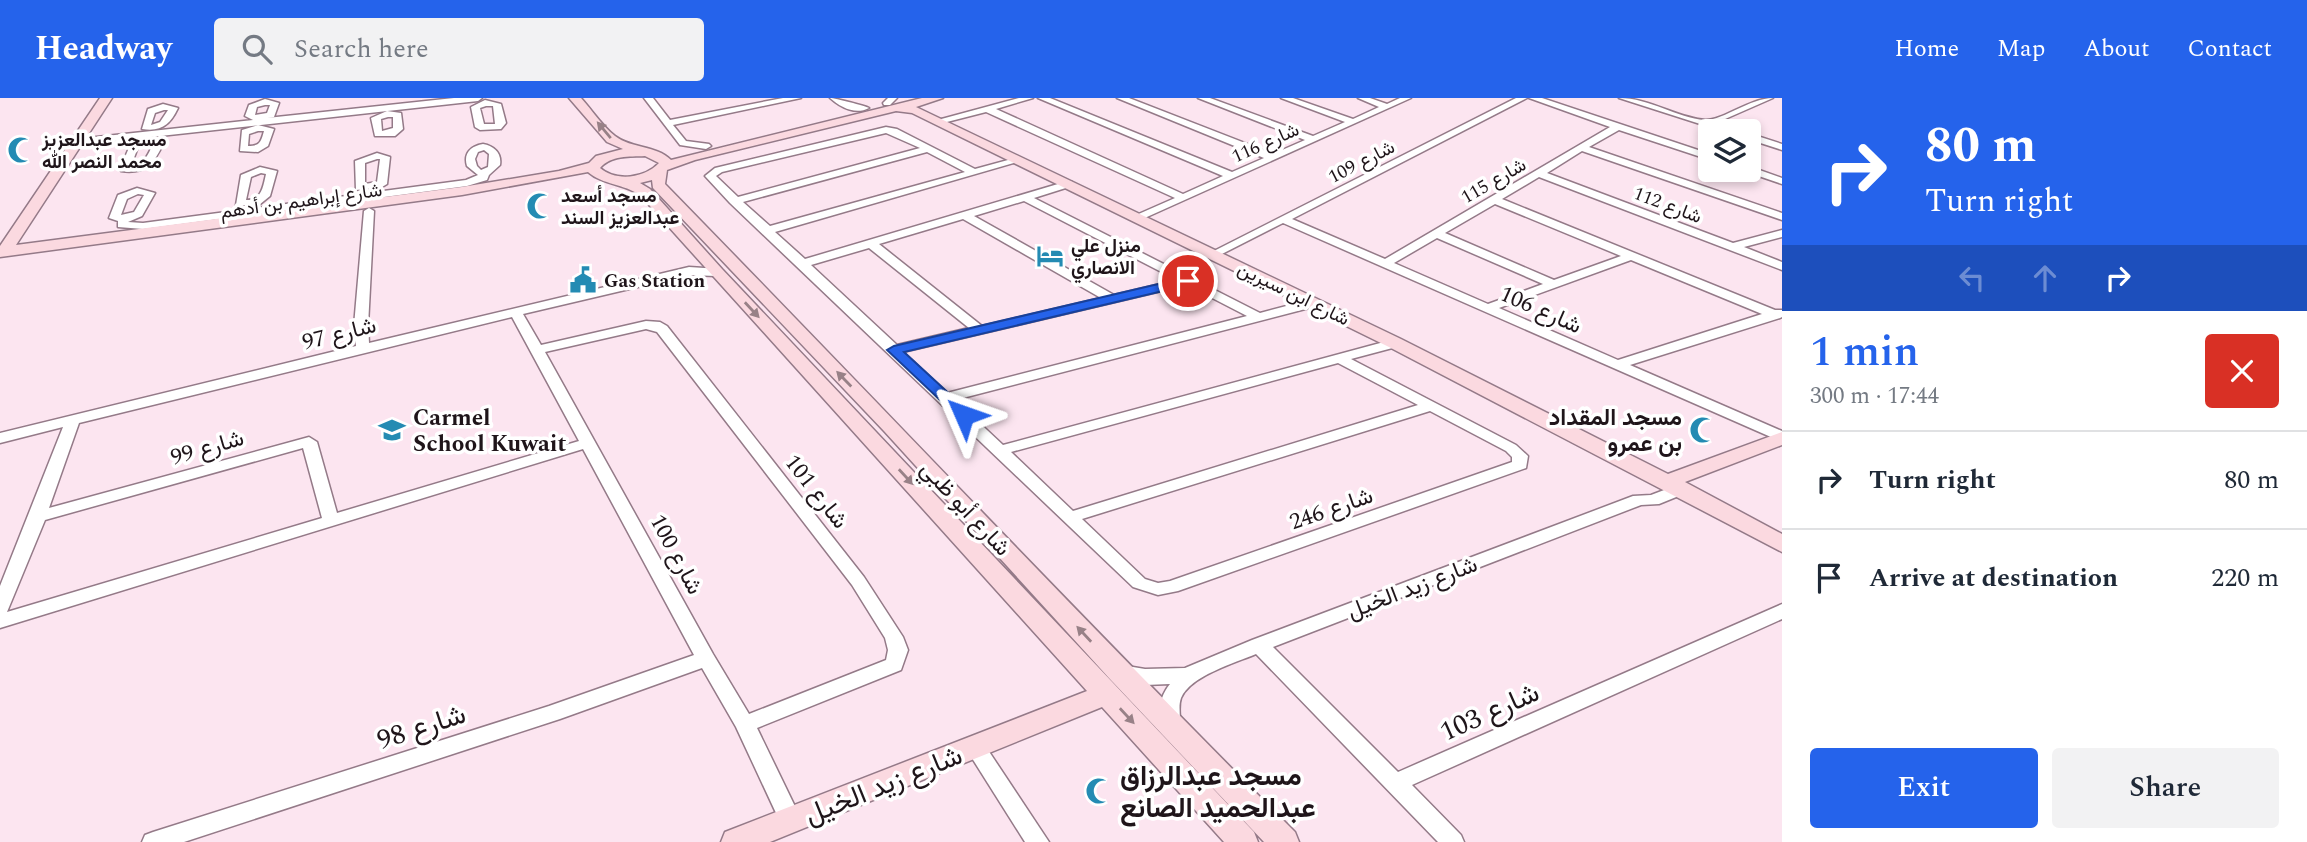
<!DOCTYPE html>
<html lang="en">
<head>
<meta charset="utf-8">
<style>
  body { margin:0; font-family:Spectral,Vazirmatn,serif; background:#f2f2f3; color:#1f2937; height:100vh; display:flex; flex-direction:column; font-size:26px; white-space:nowrap }
  * { box-sizing:border-box; margin:0 }
  p { font-size:23px; color:#747a83 }
  .icon { flex:none; width:38px; height:38px; fill:none; stroke:currentColor; stroke-width:2; stroke-linecap:round; stroke-linejoin:round }
  .map { position:relative; flex:1; overflow:hidden }
  .side { display:flex; flex-direction:column; background:#fff; width:525px }
  .side>* { flex:none }
  .banner { background:#2563eb; color:#fff; overflow:hidden }
  .controls { position:absolute; left:1698px; top:21px; display:grid; gap:14px }
  .controls a { display:grid; place-items:center; width:63px; height:63px; border-radius:7px; background:#fff; box-shadow:0 4px 10px #0003; font-size:35px }
  .pin { position:absolute; display:grid; place-items:center; width:60px; height:60px; color:#fff; margin:-30px; border:4px solid #fff; border-radius:50%; box-shadow:0 2px 7px #0007 }
  .me { position:absolute; width:77px; margin:-38px; rotate:313deg; stroke-linejoin:round; filter:drop-shadow(0 0 5px #0008) }
  .turn { display:flex; align-items:center; gap:24px; height:147px; padding:0 28px; font-size:32px }
  .turn .icon { width:91px; height:91px; stroke-width:2.5 }
  .turn b { display:block; font-size:49px; line-height:60px }
  .lanes { display:flex; align-items:center; height:66px; padding:0 28px; background:#0003; justify-content:center; gap:35px; direction:ltr }
  .lanes .off { opacity:.35 }
  .round { display:grid; place-items:center; flex:none; width:74px; height:74px; border-radius:7px; background:#f2f2f3 }
  .overview { display:flex; align-items:center; justify-content:space-between; height:119px; padding:0 28px }
  h1 { font-size:42px; font-weight:600; line-height:52px; color:#2563eb }
  .primary-button { display:flex; gap:14px; margin-top:auto; padding:14px 28px }
  .primary-button a { flex:1; height:80px; border-radius:7px; background:#2563eb; color:#fff; font-size:28px; font-weight:600; line-height:80px; text-align:center }
  .primary-button a+a { background:#f2f2f3; color:#1f2937 }
  ul { padding:0; list-style:none }
  li { display:flex; align-items:center; gap:21px; height:98px; padding:0 28px; border-top:2px solid #e0e1e3 }
  li div { flex:1 }
  li b { display:block; font-size:26px }
  li em { font-style:normal }
  header { display:flex; align-items:center; gap:42px; box-sizing:border-box; height:98px; padding:0 35px; background:#2563eb; color:#fff }
  header strong { font-size:33px }
  nav { display:flex; gap:38px; margin-inline-start:auto; font-size:24px }
  .search { width:490px; height:63px; background:#f2f2f3; display:flex; align-items:center; gap:18px; box-sizing:border-box; padding:0 24px; border-radius:7px; color:#747a83; font-size:26px }
  main { display:flex; flex:1; min-height:0 }
  .map>svg:first-child { display:block }
  .lines { fill:none; stroke-linecap:round; stroke-linejoin:round }
  .street-casing { stroke:#947a88; stroke-width:3 }
  .secondary-casing { stroke:#947a88; stroke-width:3 }
  .street { fill:#fff; fill-rule:evenodd }
  .secondary { fill:#fbd9e0; fill-rule:evenodd }
  .oneway { fill:#988187 }
  .route { fill:#2563eb; stroke:#184099; stroke-width:2 }
  .labels { text-anchor:middle; stroke-width:7; stroke-linejoin:round; paint-order:stroke }
  .far-poi-label { font-size:19px; font-weight:bold; fill:#1f151a; stroke:#fff; text-anchor:start }
  .far-street-label { font-size:19px; fill:#1f151a; stroke:#fff }
  .street-label { font-size:23px; fill:#1f151a; stroke:#fff }
  .poi-label { font-size:23px; font-weight:bold; fill:#1f151a; stroke:#fff; text-anchor:start }
  .near-street-label { font-size:28px; fill:#1f151a; stroke:#fff }
  .near-poi-label { font-size:28px; font-weight:bold; fill:#1f151a; stroke:#fff; text-anchor:start }
</style>
</head>
<body>
<header>
<strong>Headway</strong>
<div class="search"><svg class="icon" aria-label="search" viewBox="0 0 24 24"><circle cx="10" cy="10" r="6"/><path d="M15 15l6 6"/></svg>Search here</div>
<nav><a>Home</a><a>Map</a><a>About</a><a>Contact</a></nav>
</header>
<main>
<div class="map">
<svg width="1782" height="744" viewBox="0 0 1782 744">
  <rect width="100%" height="100%" fill="#fce5f0"/>
  <g class="lines">
    <g class="street-casing">
      <g id="street">
        <path d="M454,0H482L478,3L78,47L73,44L78,41L253,22L245,18L249,7L265,1L279,5L274,19L267,20ZM265,7H270L267,15L255,17L257,9Z"/>
        <path d="M644,0H653L670,22L783,0H801L673,27L686,43L709,46L711,48L706,51L680,47Z"/>
        <path d="M830,0C835,0 865,8 869,10C856,17 841,10 830,0Z"/>
        <path d="M888,0H897L890,7H884L883,5Z"/>
        <path d="M1019,0H1033L996,11L1183,96L1223,78L1038,0H1050L1232,74L1264,60L1117,0H1129L1273,56L1305,42L1198,0H1210L1313,38L1345,24L1281,0H1293L1353,21L1379,9L1358,0H1370L1387,6L1400,0H1411L1138,123L1133,120L1134,118L1175,100L986,14L939,26L934,23Z"/>
        <path d="M1516,0H1527L1292,121L1385,161L1610,29L1529,0H1542L1710,56V62L1619,32L1589,49L1782,115V122L1582,53L1547,75L1733,145L1782,132V139L1744,149L1782,164V172L1539,79L1502,101L1775,212H1782V219L1780,220L1630,267L1782,333V344L1283,125L1218,158H1210L1208,156ZM1495,106L1621,158L1554,182L1445,135ZM1437,140L1543,186L1488,206L1394,165ZM1631,162L1762,216L1618,262L1499,210Z"/>
        <path d="M1619,0C1650,0 1677,20 1705,22C1722,23 1750,0 1773,0L1716,25L1735,33H1722Z"/>
        <path d="M485,2L501,6L506,25L501,31L480,32L475,29L471,9ZM486,8H493L495,26H484L480,10Z"/>
        <path d="M163,6L178,10C170,27 161,34 142,31L148,11ZM164,12H168L160,24L151,27L155,15Z"/>
        <path d="M387,13L401,15L403,31L395,38H375L371,20ZM388,19H393V30L382,33L381,21Z"/>
        <path d="M258,27L274,31L268,48L258,54L240,53L242,32ZM258,33H264C261,44 260,48 248,48L249,36Z"/>
        <path d="M886,29L897,31L975,71L1019,59L1024,62L775,134L805,161L1068,83L1072,84V88L1034,100L1260,215L1313,201L1319,205L1317,208L955,302L1003,347L1395,241L1400,242V248L1351,261L1516,347L1528,358L1526,370L1178,493L1158,497L1133,489L730,105L705,78L715,70ZM886,35L920,50L738,99L716,78L722,74ZM927,54L965,74L770,128L743,104ZM1024,103L1177,182L1114,197L974,118ZM963,121L1101,200L982,228L879,146ZM869,150L969,230L897,247L811,167ZM1187,187L1247,218L947,295L903,254ZM1338,265L1418,307L1073,413L1011,354ZM1430,313L1506,353L1512,359V364L1170,483L1158,485L1145,481L1082,421Z"/>
        <path d="M1748,35L1782,46V52L1748,41Z"/>
        <path d="M148,40L164,44C155,64 146,77 121,73L120,71L131,45ZM148,46H153C148,57 144,67 131,68L138,49Z"/>
        <path d="M483,46C494,48 502,55 500,67L489,77L487,82L467,88L143,131L118,129V123L109,120L118,97L137,90L155,95L142,118L128,124L143,125L466,82L478,77L467,68C463,55 471,48 483,46ZM484,52L489,56L488,69L481,72L477,68L475,61L478,54ZM138,96L144,97L134,114L121,117L127,101Z"/>
        <path d="M377,55L390,59L387,86L382,89L356,92L355,63ZM377,61H380L377,84L365,86V65Z"/>
        <path d="M1748,68L1782,80V86L1744,73L1748,72Z"/>
        <path d="M260,69L277,73L270,98L259,107H236L241,77ZM261,75L266,76C263,89 262,102 246,102L251,79Z"/>
        <path d="M369,110L374,113L368,228L369,245L689,169L720,171L722,174L716,178L689,177L523,216L541,247L646,223L660,224L667,228L864,479L903,539L908,552L901,572L757,630L802,723L799,730L791,733L783,730L736,629L702,570L560,621L184,744H142L145,737L153,734L549,608L694,557L583,351L0,530V488L63,329L0,345V335L356,248L354,228L364,113ZM512,219L579,343L337,415L317,344L309,339L49,410L79,325ZM646,231L657,234L852,487L885,540L888,552L886,562L749,616L713,556L545,254ZM303,350L322,420L7,514L45,422Z"/>
        <path d="M1680,386L1686,387L1688,391L1686,395L1659,406L1641,407L1273,549L1398,674L1782,506V521L1412,687L1461,737L1464,744H1438L1256,556C1235,565 1190,578 1181,600C1177,611 1183,622 1177,633L1170,635L1163,633C1155,618 1160,598 1170,586L1145,587L1114,579L1111,574L1114,569L1121,567L1145,571L1185,570L1252,542L1633,398L1651,397Z"/>
        <path d="M975,640L982,643L1049,744H1025L965,649L968,643Z"/>
      </g>
    </g>
    <g class="secondary-casing">
      <path id="secondary" d="M100,0H112L16,147L462,89L559,73L589,65L596,58L623,51L607,44L569,0H581C592,12 602,28 615,38C632,51 656,47 671,62L922,0H943L916,9L1401,241L1668,376L1782,334V347L1685,384L1782,436V454L1389,249L912,15L896,13L695,62L667,72L665,86C876,302 1082,521 1295,734L1299,744H1264L1109,580L884,333L653,90L652,82L640,85L650,91L722,171L1254,734L1258,744H1224L1102,609L770,744H721L725,734L1087,593L640,97C624,86 603,87 588,74L462,97L0,159V148ZM645,58L659,65C645,80 616,84 600,70C611,57 629,59 645,58Z"/>
    </g>
    <use href="#street" class="street"/>
    <use href="#secondary" class="secondary"/>
  </g>
  <defs><path id="oneway-solid" d="M-6-.8H1V-3.2L6.5 0L1 3.2V.8H-6Z" transform="scale(1.75)"/></defs>
  <g class="oneway">
    <use href="#oneway-solid" transform="translate(604 32) rotate(-130)"/>
    <use href="#oneway-solid" transform="translate(752 212) rotate(47)"/>
    <use href="#oneway-solid" transform="translate(844 281) rotate(-134)"/>
    <use href="#oneway-solid" transform="translate(906 379) rotate(47)"/>
    <use href="#oneway-solid" transform="translate(1084 536) rotate(-133)"/>
    <use href="#oneway-solid" transform="translate(1127 618) rotate(47)"/>
  </g>
  <path class="route" d="M1188,179L1194,183L1193,186L904,254L969,314L971,317L964,322L959,320L887,252L894,248Z"/>
  <defs>
    <g id="mosque-bare" transform="scale(2.1)"><path d="M3.5-4.9A6 6 0 1 0 3.5 4.9A5 5 0 1 1 3.5-4.9Z" fill="#248bb3" stroke="#fff" stroke-width="2.5" paint-order="stroke"/></g>
    <g id="hotel-bare" transform="scale(2.1)"><path d="M-6-4.5h1.5V1H6V5H4.5V3h-9V5H-6ZM-4 0a1.8 1.8 0 1 1 3.6 0ZM.5 0V-2.5h3Q6-2.5 6 0Z" fill="#248bb3" stroke="#fff" stroke-width="2.5" paint-order="stroke"/></g>
    <g id="civic-bare" transform="scale(2.1)"><path d="M-.6-6.5H3V-4.5H.6V-3L4-1V1h2V6H-6V1h2V-1L-.6-3ZM-1.2 2.5V6h2.4V2.5Z" fill="#248bb3" stroke="#fff" stroke-width="2.5" paint-order="stroke"/></g>
    <g id="school-bare" transform="scale(2.1)"><path d="M0-5L7-2L0 1L-7-2ZM-4 1L0 2.5L4 1V4Q0 6-4 4Z" fill="#248bb3" stroke="#fff" stroke-width="2.5" paint-order="stroke"/></g>
  </defs>
  <g fill-rule="evenodd">
    <use href="#mosque-bare" x="21" y="52"/>
    <use href="#mosque-bare" x="540" y="108"/>
    <use href="#hotel-bare" x="1050" y="158"/>
    <use href="#civic-bare" x="583" y="182"/>
    <use href="#school-bare" x="392" y="332"/>
    <use href="#mosque-bare" x="1703" y="332"/>
    <use href="#mosque-bare" x="1099" y="693"/>
  </g>
  <g class="labels">
    <g class="far-poi-label">
      <text x="42" y="48">مسجد عبدالعزيز<tspan x="42" dy="22">محمد النصر الله</tspan></text>
      <text x="561" y="104">مسجد أسعد<tspan x="561" dy="22">عبدالعزيز السند</tspan></text>
      <text x="1071" y="154">منزل علي<tspan x="1071" dy="22">الانصاري</tspan></text>
      <text x="604" y="189">Gas Station</text>
    </g>
    <g class="far-street-label">
      <text transform="translate(1265 44) rotate(-24)" y="7">شارع 116</text>
      <text transform="translate(1361 63) rotate(-27)" y="7">شارع 109</text>
      <text transform="translate(1493 82) rotate(-30)" y="7">شارع 115</text>
      <text transform="translate(301 102) rotate(-8)" y="7">شارع إبراهيم بن أدهم</text>
      <text transform="translate(1668 106) rotate(21)" y="7">شارع 112</text>
      <text transform="translate(1294 195) rotate(26)" y="7">شارع ابن سيرين</text>
    </g>
    <g class="street-label">
      <text transform="translate(1541 211) rotate(24)" y="8">شارع 106</text>
      <text transform="translate(339 235) rotate(-14)" y="8">شارع 97</text>
      <text transform="translate(207 349) rotate(-16)" y="8">شارع 99</text>
      <text transform="translate(817 393) rotate(52)" y="8">شارع 101</text>
      <text transform="translate(966 410) rotate(47)" y="8">شارع أبو ظبي</text>
      <text transform="translate(1331 410) rotate(-19)" y="8">شارع 246</text>
      <text transform="translate(677 456) rotate(62)" y="8">شارع 100</text>
      <text transform="translate(1412 489) rotate(-21)" y="8">شارع زيد الخيل</text>
    </g>
    <g class="poi-label">
      <text x="413" y="327">Carmel<tspan x="413" dy="26">School Kuwait</tspan></text>
      <text x="1682" y="327" text-anchor="end">مسجد المقداد<tspan x="1682" dy="26">بن عمرو</tspan></text>
    </g>
    <g class="near-street-label">
      <text transform="translate(1489 613) rotate(-24)" y="10">شارع 103</text>
      <text transform="translate(421 628) rotate(-18)" y="10">شارع 98</text>
      <text transform="translate(883 686) rotate(-22)" y="10">شارع زيد الخيل</text>
    </g>
    <g class="near-poi-label">
      <text x="1120" y="687">مسجد عبدالرزاق<tspan x="1120" dy="32">عبدالحميد الصانع</tspan></text>
    </g>
  </g>
</svg>
<div class="controls">
<a><svg class="icon" aria-label="layers" viewBox="0 0 24 24"><path d="M12 4l9 5-9 5-9-5zM3 14l9 5 9-5"/></svg></a>
</div>
<div class="pin" style="left:1188px;top:183px;background:#d93025"><svg class="icon" aria-label="arrive" viewBox="0 0 24 24"><path d="M6 21V4h12l-3 4 3 4H6"/></svg></div>
<svg class="me" style="left:964px;top:317px" viewBox="-20 -20 40 40"><path d="M0-17L14 15 0 8-14 15z" fill="#2563eb" stroke="#fff" stroke-width="4"/></svg>
</div>
<section class="side">
<div class="banner">
<div class="turn"><svg class="icon" aria-label="right" viewBox="0 0 24 24"><path d="M7 20v-9h11M14 6l5 5-5 5"/></svg><div><b>80 m</b>Turn right</div></div>
<div class="lanes"><svg class="icon off" aria-label="left" viewBox="0 0 24 24"><path d="M17 20v-9H6M10 6l-5 5 5 5"/></svg><svg class="icon off" aria-label="ahead" viewBox="0 0 24 24"><path d="M12 20V5M6 11l6-6 6 6"/></svg><svg class="icon" aria-label="right" viewBox="0 0 24 24"><path d="M7 20v-9h11M14 6l5 5-5 5"/></svg></div>
</div>
<div class="overview"><div><h1>1 min</h1><p>300 m · 17:44</p></div><a class="round" style="background:#d93025;color:#fff"><svg class="icon" aria-label="close" viewBox="0 0 24 24"><path d="M6 6l12 12M18 6L6 18"/></svg></a></div>
<ul>
<li><svg class="icon" aria-label="right" viewBox="0 0 24 24"><path d="M7 20v-9h11M14 6l5 5-5 5"/></svg><div><b>Turn right</b></div><em>80 m</em></li>
<li><svg class="icon" aria-label="arrive" viewBox="0 0 24 24"><path d="M6 21V4h12l-3 4 3 4H6"/></svg><div><b>Arrive at destination</b></div><em>220 m</em></li>
</ul>
<div class="primary-button"><a>Exit</a><a>Share</a></div>
</section>
</main>
</body>
</html>
